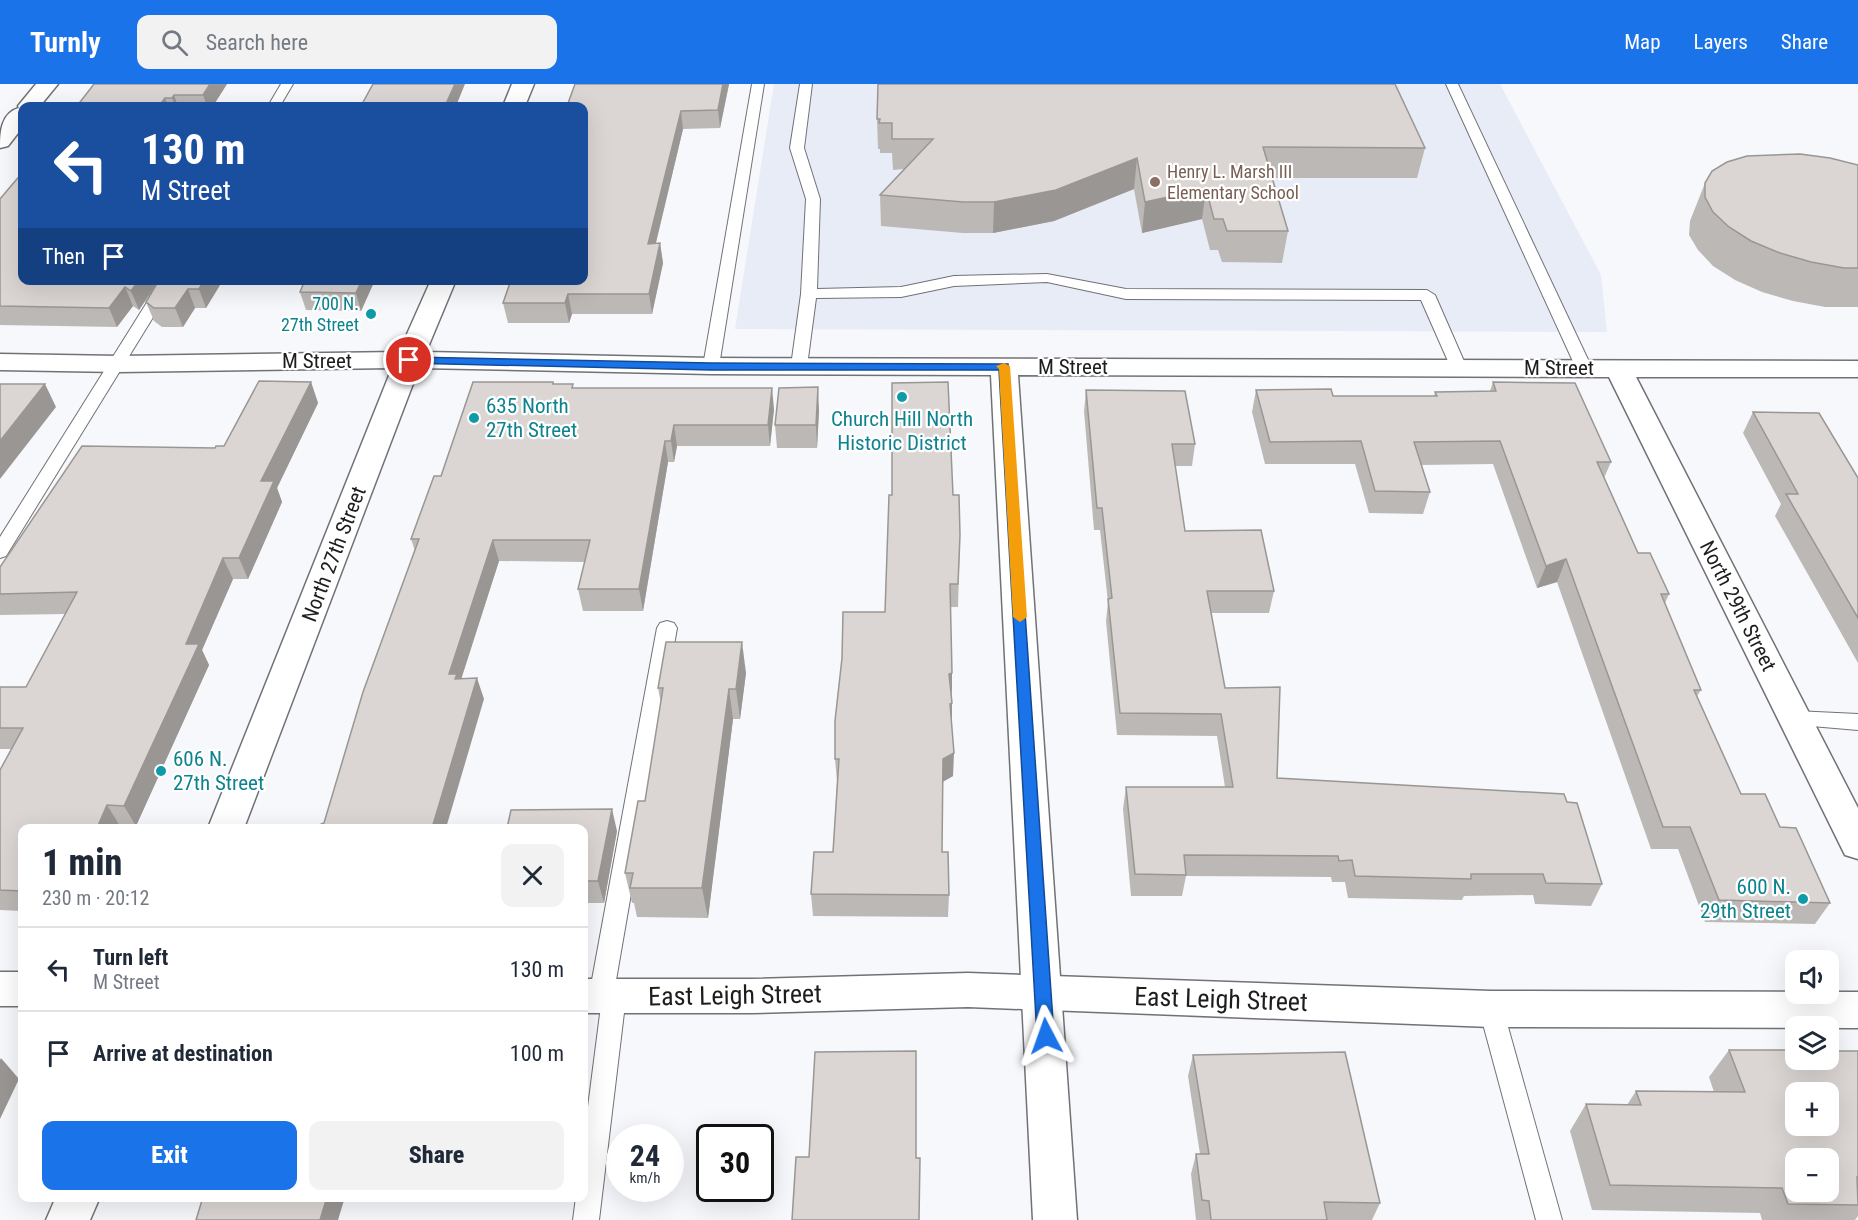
<!DOCTYPE html>
<html lang="en">
<head>
<meta charset="utf-8">
<style>
  body { margin:0; font-family:"Roboto Condensed",sans-serif; background:#f2f2f3; color:#1f2937; height:100vh; display:flex; flex-direction:column; font-size:22px; white-space:nowrap }
  * { box-sizing:border-box; margin:0 }
  p { font-size:20px; color:#747a83 }
  .icon { flex:none; width:33px; height:33px; fill:none; stroke:currentColor; stroke-width:2; stroke-linecap:round; stroke-linejoin:round }
  .map { position:relative; flex:1; overflow:hidden }
  .side { position:absolute; left:18px; top:740px; width:570px; height:378px; display:flex; flex-direction:column; background:#fff; border-radius:12px; box-shadow:0 6px 24px #0002 }
  .side>* { flex:none }
  .top-card { position:absolute; left:18px; top:18px; width:570px; height:183px; border-radius:12px; box-shadow:0 6px 24px #0002; background:#1a4fa0; color:#fff; overflow:hidden }
  .fabs { position:absolute; left:1785px; top:866px; display:grid; gap:12px }
  .fabs a { display:grid; place-items:center; width:54px; height:54px; border-radius:12px; background:#fff; box-shadow:0 6px 24px #0002; font-size:30px }
  .speed { position:absolute; left:606px; top:1040px; display:flex; gap:12px; font-size:30px; font-weight:700; text-align:center }
  .speed>* { display:grid; place-content:center; width:78px; height:78px; border-radius:50%; background:#fff; box-shadow:0 6px 24px #0002; line-height:1 }
  .speed small { font-size:15px; font-weight:400 }
  .speed .limit { border:3px solid #111; border-radius:9px; background:#fff; color:#111 }
  .pin { position:absolute; display:grid; place-items:center; width:51px; height:51px; color:#fff; margin:-26px; border:3px solid #fff; border-radius:50%; box-shadow:0 2px 6px #0007 }
  .me { position:absolute; width:66px; margin:-33px; rotate:356deg; stroke-linejoin:round; filter:drop-shadow(0 0 4px #0008) }
  .turn { display:flex; align-items:center; gap:21px; height:126px; padding:0 24px; font-size:27px }
  .turn .icon { width:78px; height:78px; stroke-width:2.5 }
  .turn b { display:block; font-size:42px; line-height:51px }
  .then { display:flex; align-items:center; height:57px; padding:0 24px; background:#0003; gap:12px; font-size:22px }
  .round { display:grid; place-items:center; flex:none; width:63px; height:63px; border-radius:12px; background:#f2f2f3 }
  .headline { display:flex; align-items:center; justify-content:space-between; height:102px; padding:0 24px }
  h1 { font-size:36px; font-weight:800; line-height:45px }
  .action { display:flex; gap:12px; margin-top:auto; padding:12px 24px }
  .action a { flex:1; height:69px; border-radius:12px; background:#1a73e8; color:#fff; font-size:24px; font-weight:800; line-height:69px; text-align:center }
  .action a+a { background:#f2f2f3; color:#1f2937 }
  ul { padding:0; list-style:none }
  li { display:flex; align-items:center; gap:18px; height:84px; padding:0 24px; border-top:2px solid #e0e1e3 }
  li div { flex:1 }
  li b { display:block; font-size:22px }
  li em { font-style:normal }
  header { display:flex; align-items:center; gap:36px; box-sizing:border-box; height:84px; padding:0 30px; background:#1a73e8; color:#fff }
  header strong { font-size:28px }
  nav { display:flex; gap:33px; margin-inline-start:auto; font-size:21px }
  .search { width:420px; height:54px; background:#f2f2f3; display:flex; align-items:center; gap:15px; box-sizing:border-box; padding:0 21px; border-radius:12px; color:#747a83; font-size:22px }
  .map>svg:first-child { display:block }
  .built { fill:#e7ecf7 }
  .lines { fill:none; stroke-linecap:round; stroke-linejoin:round }
  .service-casing { stroke:#717276; stroke-width:2 }
  .minor-casing { stroke:#717276; stroke-width:3 }
  .tertiary-casing { stroke:#717276; stroke-width:3 }
  .service { fill:#fff; fill-rule:evenodd }
  .minor { fill:#fff; fill-rule:evenodd }
  .tertiary { fill:#fff; fill-rule:evenodd }
  .wall { fill:#bcb8b6 }
  .shaded-wall { fill:#999694 }
  .building { fill:#dbd6d4; stroke:#999694; stroke-width:1.5; fill-rule:evenodd }
  .route { fill:#1a73e8; stroke:#114b97; stroke-width:1.5 }
  .slow { fill:#f59e0b }
  .education-dot { fill:#8d6e63; stroke:#fff; stroke-width:2 }
  .culture-dot { fill:#0f9aa8; stroke:#fff; stroke-width:2 }
  .labels { text-anchor:middle; stroke-width:4.5; stroke-linejoin:round; paint-order:stroke }
  .far-education-label { font-size:18px; fill:#785e54; stroke:#fff; text-anchor:start }
  .far-culture-label { font-size:18px; fill:#0d838f; stroke:#fff; text-anchor:end }
  .street-label { font-size:21px; fill:#1d1d1e; stroke:#fff }
  .culture-label { font-size:21px; fill:#0d838f; stroke:#fff; text-anchor:start }
  .near-street-label { font-size:26px; fill:#1d1d1e; stroke:#fff }
</style>
</head>
<body>
<header>
<strong>Turnly</strong>
<div class="search"><svg class="icon" aria-label="search" viewBox="0 0 24 24"><circle cx="10" cy="10" r="6"/><path d="M15 15l6 6"/></svg>Search here</div>
<nav><a>Map</a><a>Layers</a><a>Share</a></nav>
</header>
<div class="map">
<svg width="1858" height="1136" viewBox="0 0 1858 1136">
  <rect width="100%" height="100%" fill="#f7f8fc"/>
  <path class="built" d="M774,0H1500L1601,191L1607,248L735,245Z"/>
  <g class="lines">
    <g class="service-casing">
      <g id="service">
        <path d="M281,0H293L280,22H268Z"/>
        <path d="M752,0H764L719,282L711,287L703,282Z"/>
        <path d="M800,0H812L804,64L820,115L817,205L901,203L954,192L1047,190L1126,205L1427,206L1435,211L1467,284L1459,289L1451,284L1421,216L1126,215L1047,198L954,202L901,213L816,214L807,282L805,285H793L791,282L801,210L806,115L790,64Z"/>
        <path d="M1446,0H1458L1592,284L1590,287H1578L1576,284Z"/>
        <path d="M161,196H176L6,472L0,474V453Z"/>
        <path d="M667,537L674,539L677,544L615,902L622,905L626,912L599,1136H573L576,1113H584V1054L601,922L593,919L589,912L657,544L660,539Z"/>
        <path d="M1795,627L1858,630V646L1788,640L1785,635L1788,630Z"/>
        <path d="M1491,915L1499,918L1503,925L1562,1136H1536L1479,925L1483,918Z"/>
      </g>
    </g>
    <g class="minor-casing">
      <g id="minor">
        <path d="M36,0H58L40,22H22V44L8,62L0,64C0,48 1,29 19,24L18,22Z"/>
        <path d="M512,0H534L525,22H503Z"/>
        <path d="M431,196H456L426,268L711,274L1858,277V293H1636L1858,724V775L1845,771L1609,293L1018,291L1077,1136H1033L991,291L711,290L419,284L244,744H208L392,284L119,288L0,286V270L119,272L399,268Z"/>
        <path d="M56,1113H100L90,1136H46Z"/>
      </g>
    </g>
    <g class="tertiary-casing">
      <g id="tertiary">
        <rect x="0" y="888" width="22" height="34"/>
        <path d="M968,889L1491,907L1858,908V944L1491,943L968,923L752,929H584V895H752Z"/>
      </g>
    </g>
    <use href="#service" class="service"/>
    <use href="#minor" class="minor"/>
    <use href="#tertiary" class="tertiary"/>
  </g>
  <g class="wall">
    <path d="M94,0H227L213,22H77Z"/>
    <path d="M575,0H729L720,44L683,45L656,159H660L663,179L652,230H572L569,239H508L503,219Z"/>
    <path d="M877,35L1425,64L1417,94H1272L1288,147L1282,179L1222,178L1218,166H1210L1202,135L1142,149L1134,105L1054,137L993,149H963L881,142L880,111L904,85L893,86L892,69H880V65H878Z"/>
    <path d="M1858,81V223H1825L1793,217L1762,208L1735,196L1713,182L1698,166L1689,151L1690,137L1705,99Z"/>
    <path d="M0,115L22,196H223L206,224H195L183,243H162L154,237L146,218L152,207L139,226L133,222L117,243L0,241Z"/>
    <path d="M254,196H375L361,227L306,226L300,208L304,199H255Z"/>
    <path d="M311,298L318,319L277,404L282,418L248,495H233L202,566L209,581L136,742H120L119,744H22V827L0,826V686L11,665H0V603H26L66,530L0,531V483L215,364L224,362Z"/>
    <path d="M553,298L554,300L574,304L774,325L770,362H677L674,378H668L643,527H583L578,505L585,478L499,477L461,594L484,615L324,739L415,467L411,455L441,392Z"/>
    <path d="M1493,298L1611,378L1604,394L1638,469L1669,510L1665,519L1701,606L1697,612L1741,710L1780,743L1830,819L1815,840L1705,838L1678,765H1651L1557,498L1537,504L1493,380L1421,381L1430,408L1423,430L1369,429L1355,380H1265L1252,328L1256,306L1333,312H1434L1435,308L1490,307Z"/>
    <path d="M1086,306L1195,360L1192,382H1175L1185,447L1274,507L1269,529H1211L1225,604L1277,694L1567,718L1602,800L1591,822L1535,820L1533,811L1464,812L1462,816L1348,814L1345,798H1332L1331,793L1186,792L1182,812H1131L1123,725L1126,703H1225L1217,652L1117,651L1106,537L1108,518L1100,446H1094L1084,327Z"/>
    <path d="M819,326L817,364H777L775,341Z"/>
    <path d="M1753,328L1858,394V579L1775,432L1781,420L1743,349Z"/>
    <path d="M953,411L960,451L958,523H950L952,589L951,642L953,692L943,698L942,768L949,811L948,833L813,832L811,810L833,768L837,698L835,675L885,528Z"/>
    <path d="M746,589L740,635H733L708,834L637,833L634,819H632L625,789L645,717L661,620L658,604Z"/>
    <path d="M584,744L617,747L604,819H584Z"/>
    <path d="M1729,966L1858,967V1132L1855,1136H1762L1760,1129L1592,1126L1570,1047L1586,1020L1627,1021L1636,1007L1714,1008L1709,993Z"/>
    <path d="M1193,971L1380,1119L1372,1136H1196L1191,1090L1196,1070H1200L1188,992Z"/>
  </g>
  <g class="shaded-wall">
    <path d="M210,0H227L213,22H207L203,11Z"/>
    <path d="M455,0H465L456,22H445Z"/>
    <path d="M723,0H729L720,44L718,26Z"/>
    <path d="M174,11L178,22H175L172,14Z"/>
    <path d="M165,14L168,22H159Z"/>
    <path d="M681,27L683,45L651,179L648,160Z"/>
    <path d="M1137,74L1134,105L1054,137L993,149L994,118Z"/>
    <path d="M1206,105L1202,135L1142,149L1145,118Z"/>
    <path d="M660,159L663,179L652,230L649,210Z"/>
    <path d="M139,196H159L139,226L131,207Z"/>
    <path d="M204,196H223L206,224L199,205Z"/>
    <path d="M362,196H375L361,227L356,209Z"/>
    <path d="M125,203L133,222L117,243L109,224Z"/>
    <path d="M188,205L195,224L183,243L175,224Z"/>
    <path d="M568,210L572,230L569,239L565,219Z"/>
    <path d="M311,298L318,319L277,404L282,418L248,495L239,474L261,397Z"/>
    <path d="M45,300L56,323L0,395V357Z"/>
    <path d="M818,303L819,326L817,364L816,341Z"/>
    <path d="M772,304L774,325L770,362L768,341Z"/>
    <path d="M674,341L677,362L674,378L671,357Z"/>
    <path d="M665,357L668,378L643,527L639,505Z"/>
    <path d="M493,456L499,477L460,599L449,590Z"/>
    <path d="M223,474L233,495L202,566L209,581L136,742L124,722L186,560Z"/>
    <path d="M1566,475L1557,498L1537,504L1546,482Z"/>
    <path d="M742,558L746,589L740,635L736,605Z"/>
    <path d="M952,589V612L949,590Z"/>
    <path d="M477,594L484,615L446,744H432Z"/>
    <path d="M729,605L733,635L708,834L702,804Z"/>
    <path d="M952,619V642L950,620Z"/>
    <path d="M954,669L953,692L942,698L943,675Z"/>
    <path d="M107,721L120,742L119,744H97Z"/>
    <path d="M612,725L617,747L604,819L598,797Z"/>
    <path d="M1,974L19,995L0,1035V976Z"/>
    <path d="M327,1113H345L338,1136H320Z"/>
  </g>
  <g class="building">
    <path d="M94,0H210L203,11H174L172,14H165L159,22H77Z"/>
    <path d="M373,0H455L445,22H361Z"/>
    <path d="M575,0H723L718,26L681,27L648,160L660,159L649,210H568L565,219H503L511,196H584V22H567Z"/>
    <path d="M878,0H1395L1425,64L1263,63L1288,147H1227L1223,135H1214L1206,105L1145,118L1137,74L1056,106L994,118H963L880,111L933,55H892V39H879L880,35H877Z"/>
    <path d="M1800,70L1830,74L1858,81V184H1844L1811,178L1780,169L1751,157L1729,143L1713,128L1705,113V99L1712,87L1727,78L1747,72Z"/>
    <path d="M22,89V196H139L131,207L125,203L109,224L0,222V115Z"/>
    <path d="M159,196H204L199,205H188L175,224H154L146,218Z"/>
    <path d="M305,196H362L356,209L300,208Z"/>
    <path d="M259,297L311,298L261,397H274L239,474H223L186,560H199L124,722L107,721L97,744H22V807L0,806V686L23,644H0V603H26L77,508L0,510V483L82,362L215,364L216,362H224Z"/>
    <path d="M473,298H553V300H573L572,304H772L768,341H674L671,357H665L639,505H578L590,456H493L449,590H457L455,595L477,594L432,744H320L321,740L324,739L363,608L419,455H411L434,392H441Z"/>
    <path d="M948,298L953,411H959L960,451L958,500H950L952,589L949,590L952,619L950,620L954,669L943,675L942,768H948L949,811L811,810L814,768H833L839,675H835V637L842,574L843,528H885L889,411H892V299Z"/>
    <path d="M1493,298L1575,299L1611,378H1597L1638,469H1650L1669,510H1661L1701,606H1694L1741,710H1765L1780,743L1796,744L1830,819L1719,816L1690,743H1663L1566,475L1546,482L1500,357L1414,358L1430,408L1375,407L1361,357L1270,358L1256,306L1331,305L1333,312H1437L1435,308L1496,307Z"/>
    <path d="M0,300H45L0,357Z"/>
    <path d="M818,303L816,341H775L779,304Z"/>
    <path d="M1086,306L1185,307L1195,360H1172L1185,447L1261,446L1274,507H1207L1225,604L1280,603L1277,694L1564,710L1567,718L1577,719L1602,800L1546,799L1543,790H1471V795L1355,792L1352,776L1339,777L1338,772L1184,771L1186,791L1135,790L1126,703H1233L1221,630L1120,629L1108,515L1112,514L1102,424H1097Z"/>
    <path d="M1753,328L1819,329L1858,394V534L1786,410H1798Z"/>
    <path d="M666,558H742L736,605H729L702,804H630L633,789H625L638,717H645L663,604H658Z"/>
    <path d="M612,725L598,797H584V744H507L511,726Z"/>
    <path d="M1729,966H1796V975H1828V967H1858V1093H1857L1858,1121L1788,1120L1782,1104L1610,1101L1586,1020L1641,1021L1636,1007L1745,1008ZM1796,1008H1828V1041H1796ZM1796,1074H1828V1107H1796Z"/>
    <path d="M916,967V1074H920L919,1136H792L796,1073H809L815,968Z"/>
    <path d="M1345,968L1380,1119L1324,1118L1327,1136H1211L1209,1117L1202,1116L1196,1070H1209L1193,971Z"/>
    <path d="M203,1113H327L320,1136H196Z"/>
  </g>
  <path class="route" d="M409,273L711,279L1008,280L1054,952L1052,957L1046,959L1040,957L1037,952L999,286H711L405,279V274Z"/>
  <path class="slow" d="M1004,279L1010,282L1027,533L1020,538L1013,533L1000,306L999,285L996,282Z"/>
  <circle class="education-dot" cx="1155" cy="98" r="6"/>
  <g class="culture-dot">
    <circle cx="371" cy="230" r="6"/>
    <circle cx="902" cy="313" r="6"/>
    <circle cx="474" cy="334" r="6"/>
    <circle cx="161" cy="687" r="6"/>
    <circle cx="1803" cy="815" r="6"/>
  </g>
  <g class="labels">
    <g class="far-education-label">
      <text x="1167" y="94">Henry L. Marsh III<tspan x="1167" dy="21">Elementary School</tspan></text>
    </g>
    <g class="far-culture-label">
      <text x="359" y="226">700 N.<tspan x="359" dy="21">27th Street</tspan></text>
    </g>
    <g class="street-label">
      <text x="317" y="284">M Street</text>
      <text x="1073" y="290">M Street</text>
      <text x="1559" y="291">M Street</text>
      <text transform="translate(334 470) rotate(-69)" y="7">North 27th Street</text>
      <text transform="translate(1738 522) rotate(63)" y="7">North 29th Street</text>
    </g>
    <g class="culture-label">
      <text x="486" y="329">635 North<tspan x="486" dy="24">27th Street</tspan></text>
      <text x="902" y="342" text-anchor="middle">Church Hill North<tspan x="902" dy="24">Historic District</tspan></text>
      <text x="173" y="682">606 N.<tspan x="173" dy="24">27th Street</tspan></text>
      <text x="1791" y="810" text-anchor="end">600 N.<tspan x="1791" dy="24">29th Street</tspan></text>
    </g>
    <g class="near-street-label">
      <text transform="translate(735 911) rotate(-1)" y="9">East Leigh Street</text>
      <text transform="translate(1221 915) rotate(2)" y="9">East Leigh Street</text>
    </g>
  </g>
</svg>
<div class="fabs">
<a><svg class="icon" aria-label="sound" viewBox="0 0 24 24"><path d="M4 9h4l5-4v14l-5-4H4zM17 9q2 3 0 6"/></svg></a>
<a><svg class="icon" aria-label="layers" viewBox="0 0 24 24"><path d="M12 4l9 5-9 5-9-5zM3 14l9 5 9-5"/></svg></a>
<a>+</a>
<a>−</a>
</div>
<div class="speed"><div>24<small>km/h</small></div><div class="limit">30</div></div>
<div class="pin" style="left:409px;top:276px;background:#d93025"><svg class="icon" aria-label="arrive" viewBox="0 0 24 24"><path d="M6 21V4h12l-3 4 3 4H6"/></svg></div>
<svg class="me" style="left:1046px;top:952px" viewBox="-20 -20 40 40"><path d="M0-17L14 15 0 8-14 15z" fill="#1a73e8" stroke="#fff" stroke-width="4"/></svg>
<div class="top-card">
<div class="turn"><svg class="icon" aria-label="left" viewBox="0 0 24 24"><path d="M17 20v-9H6M10 6l-5 5 5 5"/></svg><div><b>130 m</b>M Street</div></div>
<div class="then">Then<svg class="icon" aria-label="arrive" viewBox="0 0 24 24"><path d="M6 21V4h12l-3 4 3 4H6"/></svg></div>
</div>
<section class="side">
<div class="headline"><div><h1>1 min</h1><p>230 m · 20:12</p></div><a class="round"><svg class="icon" aria-label="close" viewBox="0 0 24 24"><path d="M6 6l12 12M18 6L6 18"/></svg></a></div>
<ul>
<li><svg class="icon" aria-label="left" viewBox="0 0 24 24"><path d="M17 20v-9H6M10 6l-5 5 5 5"/></svg><div><b>Turn left</b><p>M Street</p></div><em>130 m</em></li>
<li><svg class="icon" aria-label="arrive" viewBox="0 0 24 24"><path d="M6 21V4h12l-3 4 3 4H6"/></svg><div><b>Arrive at destination</b></div><em>100 m</em></li>
</ul>
<div class="action"><a>Exit</a><a>Share</a></div>
</section>
</div>
</body>
</html>
